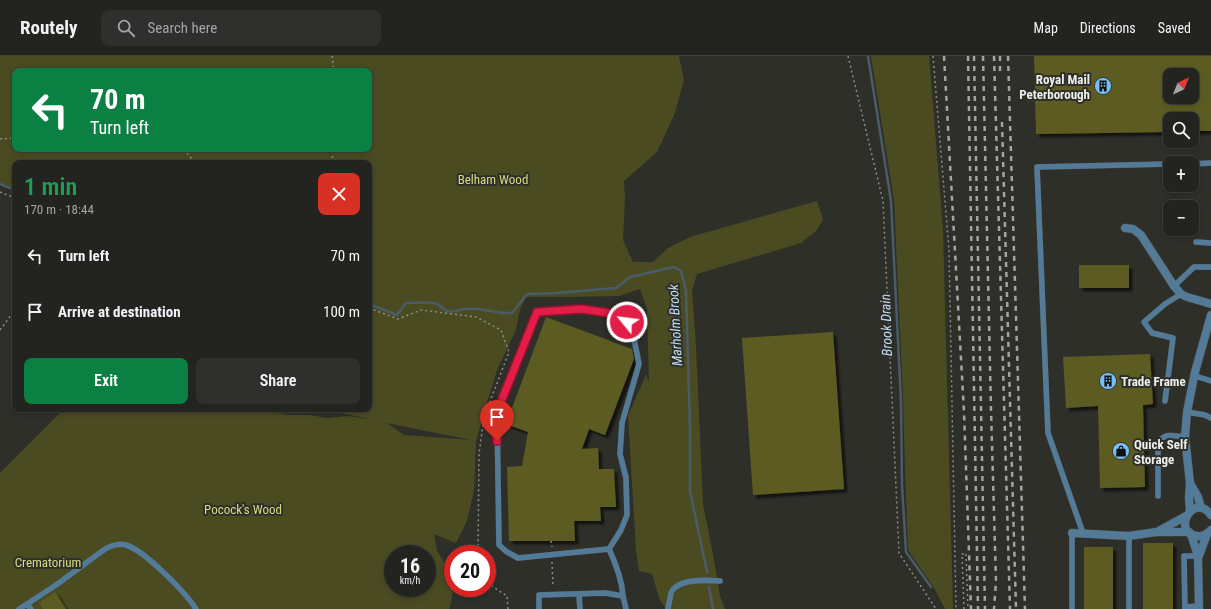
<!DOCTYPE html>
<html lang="en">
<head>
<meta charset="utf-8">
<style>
  body { margin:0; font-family:"Roboto Condensed",sans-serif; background:#2f2f2d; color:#f1f3f6; height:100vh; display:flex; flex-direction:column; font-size:15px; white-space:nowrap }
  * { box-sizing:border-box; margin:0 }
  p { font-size:13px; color:#a3a4a5 }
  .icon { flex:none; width:22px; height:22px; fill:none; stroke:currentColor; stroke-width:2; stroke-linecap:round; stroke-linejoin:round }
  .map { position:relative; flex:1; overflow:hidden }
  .sheet { position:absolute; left:12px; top:104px; width:360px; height:252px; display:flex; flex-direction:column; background:#232320; border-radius:8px; box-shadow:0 2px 6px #0003,0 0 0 1px #40403e }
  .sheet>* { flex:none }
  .top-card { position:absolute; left:12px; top:12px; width:360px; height:84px; border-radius:8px; box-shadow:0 2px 6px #0003,0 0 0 1px #40403e; background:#0b8043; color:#fff; overflow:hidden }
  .needle { width:26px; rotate:43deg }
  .controls { position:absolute; left:1163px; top:12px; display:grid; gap:8px }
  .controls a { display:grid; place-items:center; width:36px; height:36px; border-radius:8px; background:#232320; box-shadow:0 2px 6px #0003,0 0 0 1px #40403e; font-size:20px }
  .speed { position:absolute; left:384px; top:489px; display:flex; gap:8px; font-size:20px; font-weight:700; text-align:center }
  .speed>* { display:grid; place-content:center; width:52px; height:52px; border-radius:50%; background:#232320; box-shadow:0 2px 6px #0003,0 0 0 1px #40403e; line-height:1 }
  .speed small { font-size:10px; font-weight:400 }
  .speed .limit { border:6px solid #d22; background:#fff; color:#111 }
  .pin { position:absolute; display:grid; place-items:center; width:34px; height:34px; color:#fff; margin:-41px -17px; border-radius:50% 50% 50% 0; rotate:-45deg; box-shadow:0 0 4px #0007 }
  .pin .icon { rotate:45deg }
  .me { position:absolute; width:44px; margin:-22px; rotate:299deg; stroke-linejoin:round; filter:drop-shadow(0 0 3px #0008) }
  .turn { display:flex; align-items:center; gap:14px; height:84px; padding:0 12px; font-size:18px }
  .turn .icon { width:52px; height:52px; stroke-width:2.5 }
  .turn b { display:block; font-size:28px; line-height:34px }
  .round { display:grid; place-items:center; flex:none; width:42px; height:42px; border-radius:8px; background:#2f2f2d }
  .summary { display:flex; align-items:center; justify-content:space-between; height:68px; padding:0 12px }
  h1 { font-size:24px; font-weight:600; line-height:30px; color:#1e9e55 }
  .cta { display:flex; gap:8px; margin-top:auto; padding:8px 12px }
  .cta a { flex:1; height:46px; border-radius:8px; background:#0b8043; color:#fff; font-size:16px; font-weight:600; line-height:46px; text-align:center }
  .cta a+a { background:#2f2f2d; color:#f1f3f6 }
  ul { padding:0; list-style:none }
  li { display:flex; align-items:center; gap:12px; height:56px; padding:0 12px }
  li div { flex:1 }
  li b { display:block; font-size:15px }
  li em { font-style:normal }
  header { display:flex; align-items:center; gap:24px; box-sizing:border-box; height:56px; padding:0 20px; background:#232320; border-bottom:1px solid #40403e }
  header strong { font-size:19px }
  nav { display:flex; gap:22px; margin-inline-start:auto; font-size:14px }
  .search { width:280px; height:36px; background:#2f2f2d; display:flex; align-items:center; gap:10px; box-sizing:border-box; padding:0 14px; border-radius:8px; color:#a3a4a5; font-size:15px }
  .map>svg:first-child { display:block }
  .green { fill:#4b4b22; fill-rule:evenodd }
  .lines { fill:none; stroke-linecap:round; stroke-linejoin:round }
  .stream { stroke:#4a5c67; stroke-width:2.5 }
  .building { fill:#5c5b22; fill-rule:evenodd; filter:url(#shadow) }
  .lane-casing { stroke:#4a4a45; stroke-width:6 }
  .street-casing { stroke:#4a4a45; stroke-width:9 }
  .path { stroke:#8c8c88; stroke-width:1.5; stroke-dasharray:2 3; stroke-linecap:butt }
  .lane { stroke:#537a97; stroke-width:5.5 }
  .street { stroke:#537a97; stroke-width:8 }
  .rail { stroke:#a4a4a0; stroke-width:2.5; stroke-dasharray:5 5; stroke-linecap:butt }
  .route-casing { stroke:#92132f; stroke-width:10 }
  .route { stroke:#e11d48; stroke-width:7 }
  .labels { text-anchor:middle; stroke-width:4; stroke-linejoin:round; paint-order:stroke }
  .poi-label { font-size:13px; font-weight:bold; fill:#eeeeea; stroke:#2f2f2a; text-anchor:start }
  .park-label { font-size:13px; fill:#d9da84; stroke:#2f2f2a }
  .water-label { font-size:14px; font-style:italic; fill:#c0ddf3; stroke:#2f2f2a }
</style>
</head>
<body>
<header>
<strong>Routely</strong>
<div class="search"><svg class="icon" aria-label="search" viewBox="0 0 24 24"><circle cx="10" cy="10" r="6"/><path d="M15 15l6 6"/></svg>Search here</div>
<nav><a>Map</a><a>Directions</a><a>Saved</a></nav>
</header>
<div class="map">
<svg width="1211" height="553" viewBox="0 0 1211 553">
  <defs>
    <filter id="shadow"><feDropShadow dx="3.5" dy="3.5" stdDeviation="1" flood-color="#0009"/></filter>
  </defs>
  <rect width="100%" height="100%" fill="#2f2f2a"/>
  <g class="green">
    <path d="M0,0H679L684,24L675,57L657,96L624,125L625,143L623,184L633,206H653L668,192L690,181L817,145L823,163L817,174L801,187L697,218L692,234L696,291L703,448L713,498L720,540L725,553H666L659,542L652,518L639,515L636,495L628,359L646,319L649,326L647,253L640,233L619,240L569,241H526L520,253L516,274L497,314L486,350L476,385L474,435L467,465L456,487L434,478L437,495L453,520V532L451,547L449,553H0V417L61,356L67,353H267L275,357L290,359H309L328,362L347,360L370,363L321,353H369V107H15V134L0,128ZM15,15H369V93H15ZM387,367L471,384H472L404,379ZM393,498H427V532H393Z"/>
    <path d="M871,0H929L943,174L953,553H945L933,530L908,494L905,413L903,341L894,144Z"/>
  </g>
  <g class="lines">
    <g class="stream">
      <path d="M868,0L891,145L901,345L902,429L906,496L931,531"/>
      <path d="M0,128L15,134"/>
      <path d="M369,248L397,259L406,247C416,247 428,245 437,248C441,250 444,254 448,255C454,257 459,253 466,253C482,251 497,258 512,257L527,238L555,237L616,232L630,221L674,211L681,215L686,235L690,373V435L707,516"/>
      <path d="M709,531L713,553"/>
    </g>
  </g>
  <g class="building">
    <path d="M1034,0H1211V75H1192V63H1170V76L1036,78ZM1170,19H1192V41H1170Z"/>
    <rect x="1079" y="209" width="50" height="23"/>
    <path d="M546,261L632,293L634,303L605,379L589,373L582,393L598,392L599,413H614L616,451H600L601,465H574L575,485H509L507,411L522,410L528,376L506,368Z"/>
    <path d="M833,276L844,433L753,439L742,282Z"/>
    <path d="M1150,298L1153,348L1143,349L1145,431L1100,432L1098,350L1066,352L1063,301Z"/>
    <rect x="1143" y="487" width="30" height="66"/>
    <rect x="1084" y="491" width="29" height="62"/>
    <path d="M55,536L66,553H43L39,547Z"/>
  </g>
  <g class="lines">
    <g class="lane-casing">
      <g id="lane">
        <path d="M1192,108L1211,107"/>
        <path d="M1196,186L1211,187"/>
        <path d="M1174,230L1194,211H1211"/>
        <path d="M1195,320L1211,325"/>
        <path d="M1165,345L1173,282L1152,277L1144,266L1165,248L1181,238"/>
        <path d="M1187,356L1205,359L1211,362"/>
        <path d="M1158,440V389C1163,375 1174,380 1185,381"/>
        <path d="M1083,477L1048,377L1037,111L1170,108"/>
        <path d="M1129,480V553"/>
        <path d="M609,493L621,474L627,459L626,422L620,398L622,367L639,308L632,273L622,259L582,253L537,256L497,356L499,489L507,496L518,502L609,493C616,508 622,524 623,540"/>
        <path d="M579,538L580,553"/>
        <path d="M27,548L56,529L105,493C111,490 119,487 126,489C144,494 186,537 196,553"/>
        <path d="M1185,551L1199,550"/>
        <path d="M19,553L27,548L31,553"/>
        <path d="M539,553V539L605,537L623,540L626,553"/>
        <path d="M668,553C669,548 670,542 671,537C677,522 707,524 720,525"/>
        <path d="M1072,553V477"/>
        <path d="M1185,553L1184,500H1198"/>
      </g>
    </g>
    <g class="street-casing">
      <g id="street">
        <path d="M1125,172L1133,173L1141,179L1174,230L1181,238L1187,241L1211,248"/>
        <path d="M1190,427L1198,441L1201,452"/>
        <path d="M1190,455L1189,442L1190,427L1185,381L1187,356L1195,316L1211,259"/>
        <path d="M1211,459C1193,435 1171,477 1197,480C1203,481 1207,478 1211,474"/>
        <path d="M1157,476L1186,460"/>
        <path d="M1072,477L1129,480L1156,476H1189"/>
        <path d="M1191,478L1198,500L1199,553"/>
        <path d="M1199,500L1207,478"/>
      </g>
    </g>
    <g class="path">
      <path d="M332,0L334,15"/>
      <path d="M848,0L883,145L899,497L936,553"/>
      <path d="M933,0L949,194L956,553"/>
      <path d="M0,83L15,82"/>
      <path d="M184,93L195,107"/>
      <path d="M332,107L333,93"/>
      <path d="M0,136L15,142"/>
      <path d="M369,252L398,263L421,254L476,261L501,274L509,296L484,361L479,398L478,498"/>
      <path d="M0,274L15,254"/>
      <path d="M551,485L552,491"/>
      <path d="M966,498L968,553"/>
      <path d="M552,506L553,531"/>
      <path d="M487,527L507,540L508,553"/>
      <path d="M964,553L962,498H966"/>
    </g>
    <use href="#lane" class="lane"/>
    <use href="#street" class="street"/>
    <g class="rail">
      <path d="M944,0L964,356L971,553"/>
      <path d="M968,0L978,553"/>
      <path d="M974,0L985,553"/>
      <path d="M983,0L991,354L996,525L994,553"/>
      <path d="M994,0L1010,553"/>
      <path d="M1000,0V16"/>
      <path d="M1008,0L1025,553"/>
      <path d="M1002,66L1016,553"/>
    </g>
  </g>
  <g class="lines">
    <g class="route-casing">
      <path id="route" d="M497,385V356L537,256L582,253L622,259L627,266"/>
    </g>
    <use href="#route" class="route"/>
  </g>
  <defs>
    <g id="building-disc" transform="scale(0.9)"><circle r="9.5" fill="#76c0f7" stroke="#2f2f2a"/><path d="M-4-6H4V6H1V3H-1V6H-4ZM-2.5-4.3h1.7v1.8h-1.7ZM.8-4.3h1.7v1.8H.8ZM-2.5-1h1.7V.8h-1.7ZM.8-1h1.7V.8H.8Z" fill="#111"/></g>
    <g id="shop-disc" transform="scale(0.9)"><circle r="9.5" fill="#76c0f7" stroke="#2f2f2a"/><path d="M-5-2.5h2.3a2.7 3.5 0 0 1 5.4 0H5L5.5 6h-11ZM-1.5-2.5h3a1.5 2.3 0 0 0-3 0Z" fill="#111"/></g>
  </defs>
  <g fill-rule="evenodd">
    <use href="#building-disc" x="1103" y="30"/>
    <use href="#building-disc" x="1108" y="325"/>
    <use href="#shop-disc" x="1121" y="395"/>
  </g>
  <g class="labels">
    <g class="poi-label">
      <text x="1090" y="28" text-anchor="end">Royal Mail<tspan x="1090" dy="15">Peterborough</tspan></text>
      <text x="1121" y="330">Trade Frame</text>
      <text x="1134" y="393">Quick Self<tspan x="1134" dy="15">Storage</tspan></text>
    </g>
    <g class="park-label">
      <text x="493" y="128">Belham Wood</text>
      <text x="243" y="458">Pocock's Wood</text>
      <text x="48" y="511">Crematorium</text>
    </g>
    <g class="water-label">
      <text transform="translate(675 269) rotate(-93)" y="5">Marholm Brook</text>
      <text transform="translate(886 269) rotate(-92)" y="5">Brook Drain</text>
    </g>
  </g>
</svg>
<div class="controls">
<a><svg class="needle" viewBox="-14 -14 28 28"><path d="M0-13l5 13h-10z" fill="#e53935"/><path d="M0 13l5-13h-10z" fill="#a3a4a5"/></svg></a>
<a><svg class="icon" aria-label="search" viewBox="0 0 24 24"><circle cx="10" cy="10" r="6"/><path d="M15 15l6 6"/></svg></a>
<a>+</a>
<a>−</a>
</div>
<div class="speed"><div>16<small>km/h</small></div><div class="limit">20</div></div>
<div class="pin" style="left:497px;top:385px;background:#d93025"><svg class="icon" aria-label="arrive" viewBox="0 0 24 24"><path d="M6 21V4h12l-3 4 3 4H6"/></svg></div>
<svg class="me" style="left:627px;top:266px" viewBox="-20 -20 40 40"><circle r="17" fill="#e11d48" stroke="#fff" stroke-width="3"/><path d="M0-11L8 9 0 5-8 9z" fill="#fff"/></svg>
<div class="top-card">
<div class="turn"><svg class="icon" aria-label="left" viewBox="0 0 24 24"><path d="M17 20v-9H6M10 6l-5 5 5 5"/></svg><div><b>70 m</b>Turn left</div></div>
</div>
<section class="sheet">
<div class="summary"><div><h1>1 min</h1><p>170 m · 18:44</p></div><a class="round" style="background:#d93025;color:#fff"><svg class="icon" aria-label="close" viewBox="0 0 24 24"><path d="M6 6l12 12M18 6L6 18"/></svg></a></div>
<ul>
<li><svg class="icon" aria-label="left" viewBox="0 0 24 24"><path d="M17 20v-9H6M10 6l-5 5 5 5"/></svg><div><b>Turn left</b></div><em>70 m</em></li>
<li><svg class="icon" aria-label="arrive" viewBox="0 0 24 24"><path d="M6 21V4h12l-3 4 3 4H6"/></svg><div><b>Arrive at destination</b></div><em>100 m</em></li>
</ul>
<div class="cta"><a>Exit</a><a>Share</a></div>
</section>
</div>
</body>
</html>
